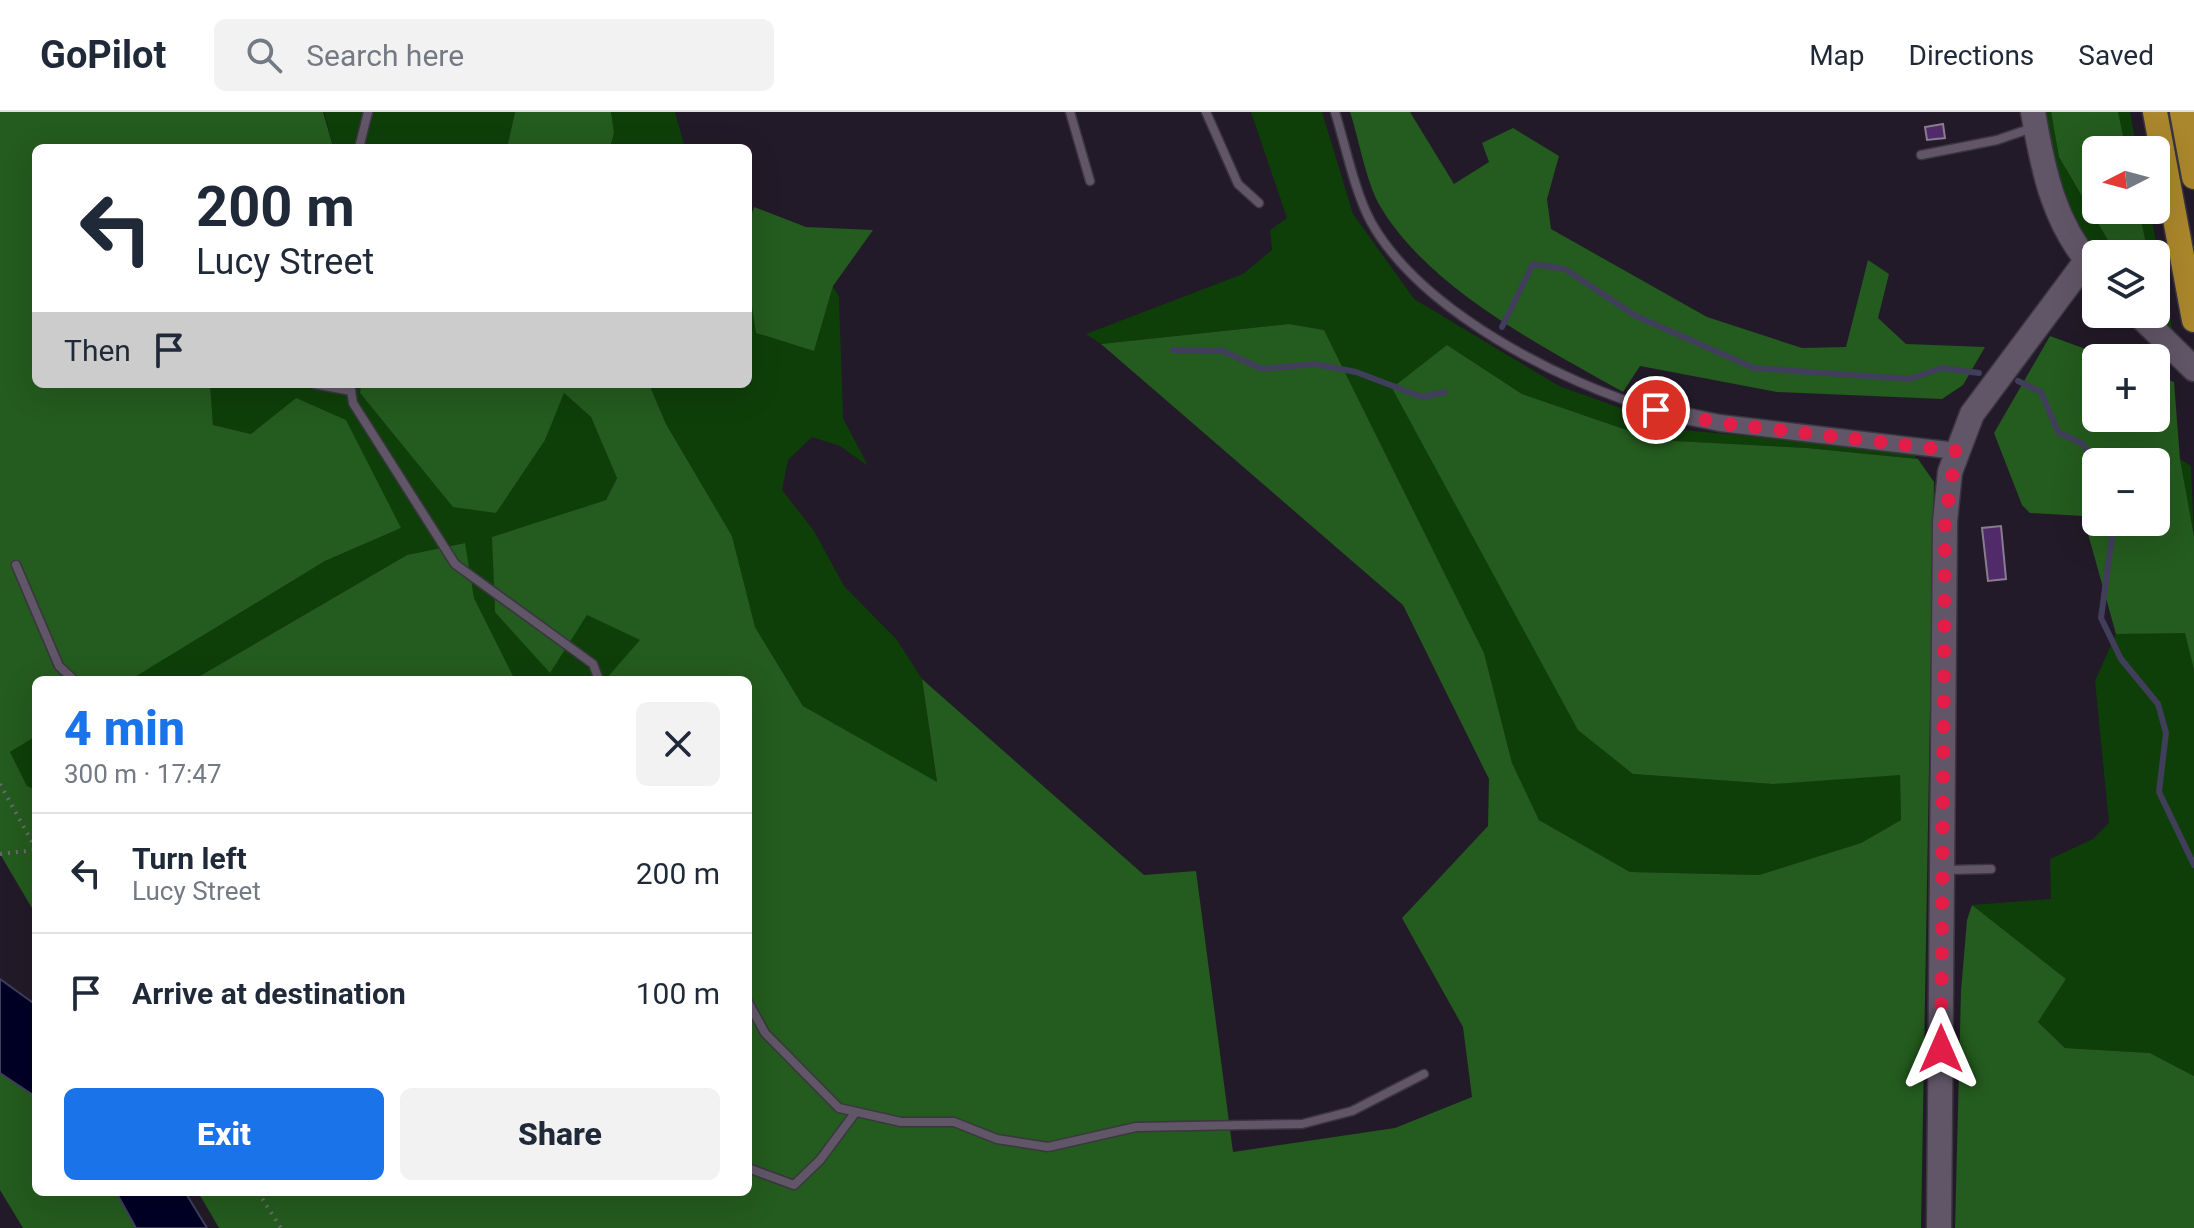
<!DOCTYPE html>
<html lang="en">
<head>
<meta charset="utf-8">
<style>
  body { margin:0; font-family:Roboto,sans-serif; background:#f2f2f3; color:#1f2937; height:100vh; display:flex; flex-direction:column; font-size:30px; white-space:nowrap }
  * { box-sizing:border-box; margin:0 }
  p { font-size:26px; color:#747a83 }
  .icon { flex:none; width:44px; height:44px; fill:none; stroke:currentColor; stroke-width:2; stroke-linecap:round; stroke-linejoin:round }
  .map { position:relative; flex:1; overflow:hidden }
  .side { position:absolute; left:32px; top:564px; width:720px; height:520px; display:flex; flex-direction:column; background:#fff; border-radius:12px; box-shadow:0 8px 32px #0002 }
  .side>* { flex:none }
  .top-card { position:absolute; left:32px; top:32px; width:720px; height:244px; border-radius:12px; box-shadow:0 8px 32px #0002; background:#fff; color:#1f2937; overflow:hidden }
  .needle { width:52px; rotate:264deg }
  .fabs { position:absolute; left:2082px; top:24px; display:grid; gap:16px }
  .fabs a { display:grid; place-items:center; width:88px; height:88px; border-radius:12px; background:#fff; box-shadow:0 8px 32px #0002; font-size:40px }
  .pin { position:absolute; display:grid; place-items:center; width:68px; height:68px; color:#fff; margin:-34px; border:4px solid #fff; border-radius:50%; box-shadow:0 2px 8px #0007 }
  .me { position:absolute; width:88px; margin:-44px; rotate:0deg; stroke-linejoin:round; filter:drop-shadow(0 0 6px #0008) }
  .turn { display:flex; align-items:center; gap:28px; height:168px; padding:0 32px; font-size:36px }
  .turn .icon { width:104px; height:104px; stroke-width:2.5 }
  .turn b { display:block; font-size:56px; line-height:68px }
  .then { display:flex; align-items:center; height:76px; padding:0 32px; background:#0003; gap:16px; font-size:30px }
  .round { display:grid; place-items:center; flex:none; width:84px; height:84px; border-radius:12px; background:#f2f2f3 }
  .head { display:flex; align-items:center; justify-content:space-between; height:136px; padding:0 32px }
  h1 { font-size:48px; font-weight:800; line-height:60px; color:#1a73e8 }
  .action { display:flex; gap:16px; margin-top:auto; padding:16px 32px }
  .action a { flex:1; height:92px; border-radius:12px; background:#1a73e8; color:#fff; font-size:32px; font-weight:800; line-height:92px; text-align:center }
  .action a+a { background:#f2f2f3; color:#1f2937 }
  ul { padding:0; list-style:none }
  li { display:flex; align-items:center; gap:24px; height:120px; padding:0 32px; border-top:2px solid #e0e1e3 }
  li div { flex:1 }
  li b { display:block; font-size:30px }
  li em { font-style:normal }
  header { display:flex; align-items:center; gap:48px; box-sizing:border-box; height:112px; padding:0 40px; background:#fff; border-bottom:2px solid #e0e1e3 }
  header strong { font-size:38px }
  nav { display:flex; gap:44px; margin-inline-start:auto; font-size:28px }
  .search { width:560px; height:72px; background:#f2f2f3; display:flex; align-items:center; gap:20px; box-sizing:border-box; padding:0 28px; border-radius:12px; color:#747a83; font-size:30px }
  .map>svg:first-child { display:block }
  .green { fill:#0e3f09 }
  .forest { fill:#245b1e; fill-rule:evenodd }
  .water { fill:#000026; stroke:#403e5b; stroke-width:2 }
  .lines { fill:none; stroke-linecap:round; stroke-linejoin:round }
  .stream { stroke:#403e5b; stroke-width:6 }
  .building { fill:#502a69; stroke:#877d8f; stroke-width:2 }
  .lane-casing { stroke:#3b3540; stroke-width:11 }
  .street-casing { stroke:#3b3540; stroke-width:19 }
  .secondary-casing { stroke:#3b3540; stroke-width:27 }
  .highway-casing { stroke:#3b3540; stroke-width:27 }
  .path { stroke:#6c6671; stroke-width:4; stroke-dasharray:2 6; stroke-linecap:butt }
  .lane { stroke:#605667; stroke-width:8 }
  .street { stroke:#605667; stroke-width:16 }
  .secondary { stroke:#605667; stroke-width:24 }
  .highway { stroke:#aa872c; stroke-width:24 }
  .route { stroke:#e11d48; stroke-width:14; stroke-dasharray:0 25.2 }
</style>
</head>
<body>
<header>
<strong>GoPilot</strong>
<div class="search"><svg class="icon" aria-label="search" viewBox="0 0 24 24"><circle cx="10" cy="10" r="6"/><path d="M15 15l6 6"/></svg>Search here</div>
<nav><a>Map</a><a>Directions</a><a>Saved</a></nav>
</header>
<div class="map">
<svg width="2194" height="1116" viewBox="0 0 2194 1116">
  <rect width="100%" height="100%" fill="#221a28"/>
  <g class="green">
    <path d="M324,0H515L507,36H328L332,30Z"/>
    <path d="M611,0H675L685,36H610L614,21Z"/>
    <path d="M1251,0H1322L1353,102L1414,187L1559,274L1682,318L1909,339L1918,347L1807,336L1656,328L1522,282L1447,233L1633,662L1773,672L1900,662L1901,708L1861,731L1759,763L1630,760L1539,708L1512,651L1484,541L1324,218L1289,212L1101,232L1086,222L1243,162L1272,138L1270,118L1287,106Z"/>
    <path d="M2042,0H2051L2059,45L2116,142H2097C2062,101 2053,51 2042,0Z"/>
    <path d="M2116,0H2130L2137,38H2125Z"/>
    <path d="M2138,98H2150L2174,226L2152,202H2156V142H2148Z"/>
    <path d="M748,167L756,221L814,239L833,174L839,185L843,306L868,354L840,334L812,325L788,348L782,378L814,419L844,474L897,528L922,567L937,671L803,594L755,515L732,424L666,312L649,272H748Z"/>
    <path d="M210,272H361L360,281L453,394L545,328L563,280L591,305L617,365L606,388L493,425L495,499L550,560L587,503L641,528L605,568H515L474,486L464,431L407,443L193,568H130L325,449L401,416L296,286L251,322L213,313Z"/>
    <path d="M2180,347L2191,354L2194,424Z"/>
    <path d="M2185,520L2194,558V964L2150,941L2065,936L2038,910L2066,867L1972,793L2051,787L2050,747L2093,727L2109,711L2095,569L2116,522Z"/>
    <path d="M36,624V678L27,674L10,640Z"/>
  </g>
  <g class="forest">
    <path d="M0,0H323L332,31L328,36H36V272H210L213,313L251,322L296,286L346,308L401,416L325,449L130,568H36V624L10,640L27,674L36,678V803L0,742Z"/>
    <path d="M515,0H611L614,21L610,36H507Z"/>
    <path d="M1350,0H1410L1454,72L1489,50L1482,31L1513,16L1559,44L1547,87L1551,117L1707,205L1802,236L1846,235L1868,148L1889,162L1878,206L1906,232L1985,235L1963,273L1942,287L1777,280L1640,254L1623,280C1542,234 1429,177 1380,94C1366,70 1359,27 1350,0Z"/>
    <path d="M2051,0H2118L2126,38H2096V98H2139L2148,142H2116L2059,45Z"/>
    <path d="M754,95L806,115L873,118L833,174L814,239L756,221C750,180 740,134 754,95Z"/>
    <path d="M1289,212L1324,218L1484,541L1512,651L1539,708L1630,760L1759,763L1861,731L1901,708L1900,663L1773,672L1633,662L1578,618L1392,276L1447,233L1522,282L1656,328L1807,336L1918,347L1934,370L1921,1116H219L198,1080H748V568H605L640,528L587,503L550,561L495,500L492,425L606,388L617,366L591,305L564,281L545,328L496,401L453,395L360,281L361,272H649L666,312L732,424L755,515L803,594L937,670L922,567L1144,763L1196,759L1233,1040L1395,1016L1472,985L1463,915L1402,806L1488,714L1489,667L1403,493L1101,232Z"/>
    <path d="M2050,224L2110,246H2096V306H2156V263L2174,270L2180,347L2194,424V558L2185,521L2116,522L2083,404L2030,401L2022,393L1994,321ZM2156,350V410H2096V350Z"/>
    <path d="M465,431L474,486L515,568H193L407,443Z"/>
    <path d="M1972,793L2066,867L2038,910L2065,936L2150,941L2194,964V1116H1955L1961,879L1967,808Z"/>
    <path d="M0,961L36,985V1080H116L136,1116H23L0,1078Z"/>
  </g>
  <g class="water">
    <path d="M0,867L36,893V985L0,961Z"/>
    <path d="M116,1080H185L207,1116H136Z"/>
  </g>
  <g class="lines">
    <g class="stream">
      <path d="M1502,215L1533,152L1565,157L1636,204L1754,256L1910,267L1942,256L1979,261"/>
      <path d="M1173,238L1223,239L1262,257L1315,252L1356,260L1422,285L1445,280"/>
      <path d="M2018,269L2041,280L2058,320L2083,332L2096,354"/>
      <path d="M2114,410L2101,506L2121,547L2158,592L2166,621L2159,680L2194,753"/>
    </g>
  </g>
  <g class="building">
    <path d="M1943,12L1945,26L1927,28L1925,15Z"/>
    <path d="M2001,414L2006,467L1988,469L1982,416Z"/>
  </g>
  <g class="lines">
    <g class="lane-casing">
      <g id="lane">
        <path d="M1070,0L1090,69"/>
        <path d="M1206,0L1238,72L1259,91"/>
        <path d="M1335,0C1346,35 1354,78 1371,110C1421,199 1561,271 1656,298"/>
        <path d="M359,36L368,0"/>
        <path d="M1921,43L1997,28L2032,16"/>
        <path d="M314,272L351,279"/>
        <path d="M350,272L353,291L455,452L593,552L599,568"/>
        <path d="M16,453L59,554L74,568"/>
        <path d="M1947,758L1991,757"/>
        <path d="M748,890L765,921L839,996L901,1010H954L997,1027L1048,1035L1136,1015L1302,1012L1352,999L1424,962"/>
        <path d="M748,1056L794,1073L820,1048L855,1001"/>
      </g>
    </g>
    <g class="street-casing">
      <path id="street" d="M1656,298L1720,311L1956,339"/>
    </g>
    <g class="secondary-casing">
      <g id="secondary">
        <path d="M2033,0C2043,58 2054,114 2096,159"/>
        <path d="M2138,202L2194,257"/>
        <path d="M1939,1116L1945,409L1950,360L1972,302L2086,149"/>
      </g>
    </g>
    <g class="highway-casing">
      <g id="highway">
        <path d="M2155,0L2194,208"/>
        <path d="M2182,0L2194,65"/>
      </g>
    </g>
    <g class="path">
      <path d="M0,672L36,737"/>
      <path d="M0,742L36,738"/>
      <path d="M258,1080L281,1116"/>
    </g>
    <use href="#lane" class="lane"/>
    <use href="#street" class="street"/>
    <use href="#secondary" class="secondary"/>
    <use href="#highway" class="highway"/>
  </g>
  <g class="lines">
    <path class="route" d="M1656,298L1720,311L1956,339L1945,409L1941,937"/>
  </g>
</svg>
<div class="fabs">
<a><svg class="needle" viewBox="-14 -14 28 28"><path d="M0-13l5 13h-10z" fill="#e53935"/><path d="M0 13l5-13h-10z" fill="#747a83"/></svg></a>
<a><svg class="icon" aria-label="layers" viewBox="0 0 24 24"><path d="M12 4l9 5-9 5-9-5zM3 14l9 5 9-5"/></svg></a>
<a>+</a>
<a>−</a>
</div>
<div class="pin" style="left:1656px;top:298px;background:#d93025"><svg class="icon" aria-label="arrive" viewBox="0 0 24 24"><path d="M6 21V4h12l-3 4 3 4H6"/></svg></div>
<svg class="me" style="left:1941px;top:937px" viewBox="-20 -20 40 40"><path d="M0-17L14 15 0 8-14 15z" fill="#e11d48" stroke="#fff" stroke-width="4"/></svg>
<div class="top-card">
<div class="turn"><svg class="icon" aria-label="left" viewBox="0 0 24 24"><path d="M17 20v-9H6M10 6l-5 5 5 5"/></svg><div><b>200 m</b>Lucy Street</div></div>
<div class="then">Then<svg class="icon" aria-label="arrive" viewBox="0 0 24 24"><path d="M6 21V4h12l-3 4 3 4H6"/></svg></div>
</div>
<section class="side">
<div class="head"><div><h1>4 min</h1><p>300 m · 17:47</p></div><a class="round"><svg class="icon" aria-label="close" viewBox="0 0 24 24"><path d="M6 6l12 12M18 6L6 18"/></svg></a></div>
<ul>
<li><svg class="icon" aria-label="left" viewBox="0 0 24 24"><path d="M17 20v-9H6M10 6l-5 5 5 5"/></svg><div><b>Turn left</b><p>Lucy Street</p></div><em>200 m</em></li>
<li><svg class="icon" aria-label="arrive" viewBox="0 0 24 24"><path d="M6 21V4h12l-3 4 3 4H6"/></svg><div><b>Arrive at destination</b></div><em>100 m</em></li>
</ul>
<div class="action"><a>Exit</a><a>Share</a></div>
</section>
</div>
</body>
</html>
